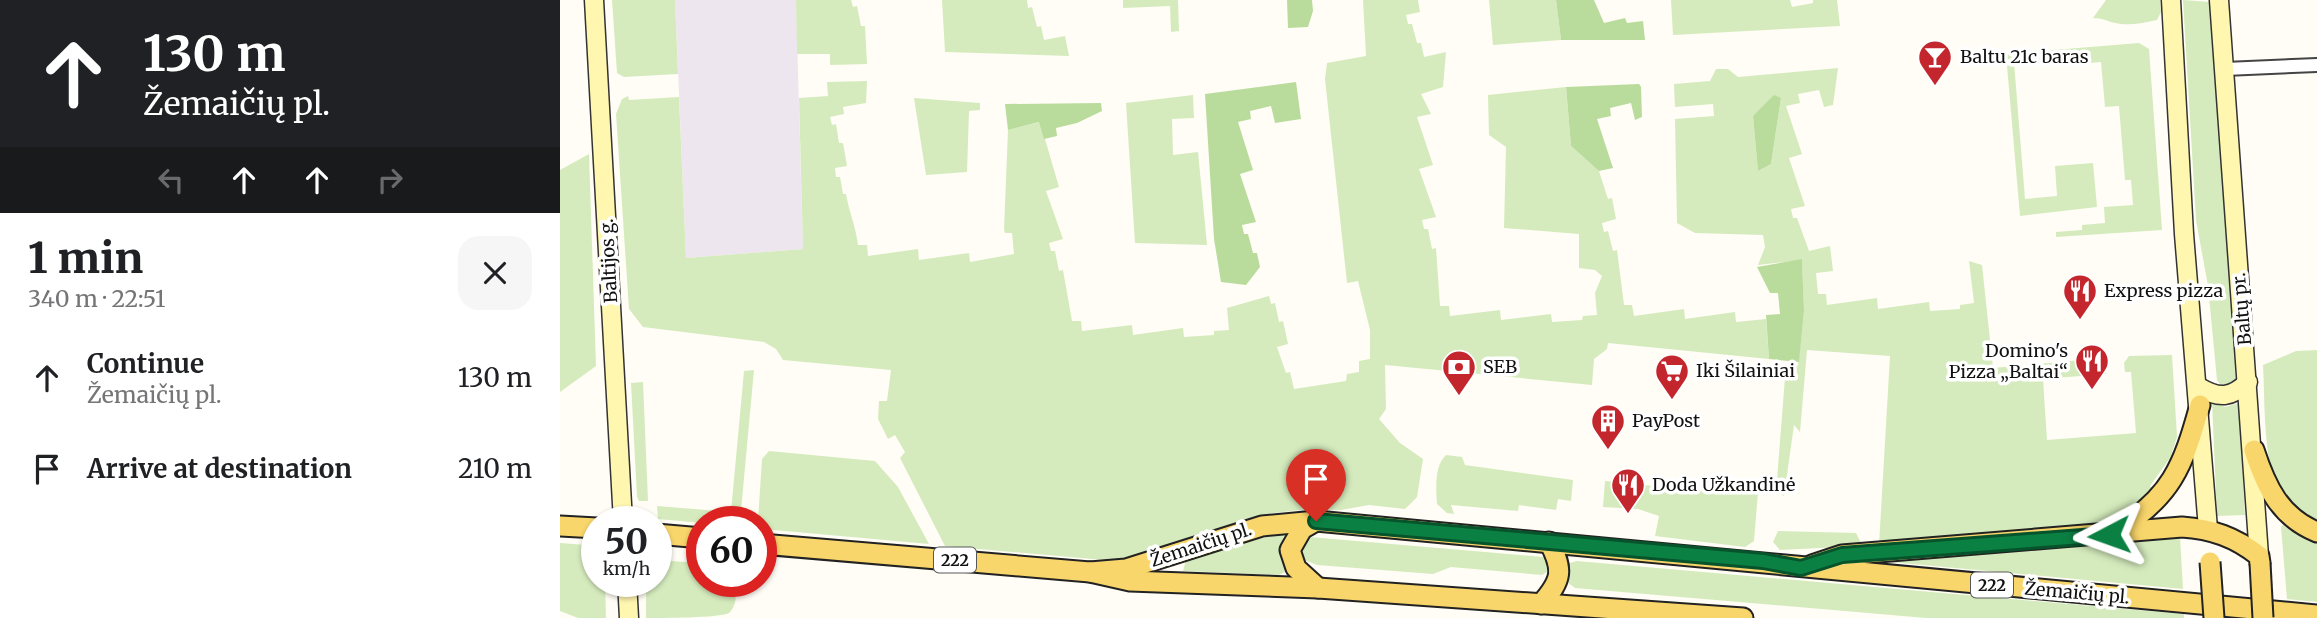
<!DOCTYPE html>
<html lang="en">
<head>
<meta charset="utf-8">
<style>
  body { margin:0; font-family:Merriweather,serif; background:#f6f6f6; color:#202124; height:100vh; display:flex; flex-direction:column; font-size:26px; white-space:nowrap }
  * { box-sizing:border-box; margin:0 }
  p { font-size:23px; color:#757577 }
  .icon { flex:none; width:38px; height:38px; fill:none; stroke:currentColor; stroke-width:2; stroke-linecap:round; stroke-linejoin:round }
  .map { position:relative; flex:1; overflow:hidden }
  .sheet { display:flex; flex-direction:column; background:#fff; width:560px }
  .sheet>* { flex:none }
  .top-card { background:#202124; color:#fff; overflow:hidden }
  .speed { position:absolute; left:21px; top:506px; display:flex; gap:14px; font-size:35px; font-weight:700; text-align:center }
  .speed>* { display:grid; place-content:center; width:91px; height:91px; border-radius:50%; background:#fff; box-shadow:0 2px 5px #0004; line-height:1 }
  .speed small { font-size:18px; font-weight:400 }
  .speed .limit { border:10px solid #d22; background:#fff; color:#111 }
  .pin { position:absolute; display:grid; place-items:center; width:60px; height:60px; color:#fff; margin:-72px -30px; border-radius:50% 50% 50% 0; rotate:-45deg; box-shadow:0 0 7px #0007 }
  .pin .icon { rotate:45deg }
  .me { position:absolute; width:77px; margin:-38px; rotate:266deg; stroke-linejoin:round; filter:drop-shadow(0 0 5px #0008) }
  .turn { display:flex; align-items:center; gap:24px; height:147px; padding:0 28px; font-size:32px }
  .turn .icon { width:91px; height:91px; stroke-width:2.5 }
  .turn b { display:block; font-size:49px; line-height:60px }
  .lanes { display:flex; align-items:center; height:66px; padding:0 28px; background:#0003; justify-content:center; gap:35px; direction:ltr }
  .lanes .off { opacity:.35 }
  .round { display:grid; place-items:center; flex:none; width:74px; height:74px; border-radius:21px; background:#f6f6f6 }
  .head { display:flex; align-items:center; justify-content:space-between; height:119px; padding:0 28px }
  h1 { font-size:42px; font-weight:800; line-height:52px }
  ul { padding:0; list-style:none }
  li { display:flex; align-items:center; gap:21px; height:91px; padding:0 28px }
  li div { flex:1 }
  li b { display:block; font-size:26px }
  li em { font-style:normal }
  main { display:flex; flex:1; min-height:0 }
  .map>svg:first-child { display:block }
  .industrial { fill:#eee6ef }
  .green { fill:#d5ebbd; fill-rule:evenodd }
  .forest { fill:#b9dc9c }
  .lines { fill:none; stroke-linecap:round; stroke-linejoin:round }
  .street-casing { stroke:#444; stroke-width:16 }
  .secondary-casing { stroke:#333; stroke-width:21 }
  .primary-casing { stroke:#222; stroke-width:23 }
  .street { stroke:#fff; stroke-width:12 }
  .secondary { stroke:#fff6b0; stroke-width:18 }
  .primary { stroke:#f9d66b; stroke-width:19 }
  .primary-bridge-casing { stroke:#222; stroke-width:23; stroke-linecap:butt }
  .primary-bridge { stroke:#f9d66b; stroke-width:19 }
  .route-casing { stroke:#07532c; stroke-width:18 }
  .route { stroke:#0b8043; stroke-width:12 }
  .labels { text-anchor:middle; stroke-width:7; stroke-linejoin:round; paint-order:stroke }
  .shield { fill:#fff; stroke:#585858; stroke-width:2 }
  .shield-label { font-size:16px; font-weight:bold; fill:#111 }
  .poi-label { font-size:18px; fill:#111; stroke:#fff; text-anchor:start }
  .street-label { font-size:18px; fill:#111; stroke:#fff }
</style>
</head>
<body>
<main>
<section class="sheet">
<div class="top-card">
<div class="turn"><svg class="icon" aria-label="ahead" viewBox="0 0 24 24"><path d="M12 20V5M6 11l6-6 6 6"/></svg><div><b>130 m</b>Žemaičių pl.</div></div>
<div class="lanes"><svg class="icon off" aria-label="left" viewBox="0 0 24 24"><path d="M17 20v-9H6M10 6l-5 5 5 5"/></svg><svg class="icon" aria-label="ahead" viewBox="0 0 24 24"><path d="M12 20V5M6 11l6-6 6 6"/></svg><svg class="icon" aria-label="ahead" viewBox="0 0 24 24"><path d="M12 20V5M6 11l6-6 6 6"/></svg><svg class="icon off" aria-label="right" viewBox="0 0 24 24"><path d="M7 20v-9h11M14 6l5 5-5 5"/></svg></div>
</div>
<div class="head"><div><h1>1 min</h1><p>340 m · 22:51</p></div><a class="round"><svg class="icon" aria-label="close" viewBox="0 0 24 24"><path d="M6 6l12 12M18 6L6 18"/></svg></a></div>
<ul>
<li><svg class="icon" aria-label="ahead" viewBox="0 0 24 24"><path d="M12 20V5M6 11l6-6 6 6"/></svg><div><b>Continue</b><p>Žemaičių pl.</p></div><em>130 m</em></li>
<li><svg class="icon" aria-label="arrive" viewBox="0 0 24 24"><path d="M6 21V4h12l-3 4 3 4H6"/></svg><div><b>Arrive at destination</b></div><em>210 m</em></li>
</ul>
</section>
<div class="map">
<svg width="1757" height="618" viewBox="0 0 1757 618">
  <rect width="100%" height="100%" fill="#fffdf5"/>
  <path class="industrial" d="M115,0H236L243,249L126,258Z"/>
  <g class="green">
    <path d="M52,0H115L118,74L64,77L57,73Z"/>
    <path d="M236,0H291L293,7L297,6L301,26H305L307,64L270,65V54H237Z"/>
    <path d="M382,0H467L468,8L472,7L477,27L481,26L484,40L505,36L509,56L385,52Z"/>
    <path d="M563,0H618L619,31L611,32L610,6L563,8Z"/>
    <path d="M803,0H858L860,12L846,15L848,24H852L857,43H861L864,57L886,52L883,87L861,94L871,114L857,117L873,165L859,169L876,217L862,220L864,229H868L872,249L876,248L880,306H889L890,316L940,310L941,320L991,314L992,322L1022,320L1023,316L1037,315L1035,293L1042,276L1035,270L1019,268V234L944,228L946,147L929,135L928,95L1006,87L1011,146L1039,171L1048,199L1052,198L1056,219L1042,223L1044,232L1048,231L1053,251L1057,250L1064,305H1072L1074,316L1124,309L1125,319L1175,312L1176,322L1206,319L1209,359L1048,343L1047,349L1034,359L1032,385L825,365L826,409L819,419L840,443L863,459L857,497L845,509L809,505L781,510L748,509L706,514L575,558L555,561L385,546L340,458L345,452L335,435L328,439L318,419L319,401H327L331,370L223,360L216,349L204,342L83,327L69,309L56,114L62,99L68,96L69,100L119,97L126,258L243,249L239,98L268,96L267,82L307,81L306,103L283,107L284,114L270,117L272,125L276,124L279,143H283L287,166L275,168L276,177H280L283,194H286C289,212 296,227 298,245H307L308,256L358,249L359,260L409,253L410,262L454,254L452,233H445L444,229L448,130L480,122L499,187L486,191L503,239L489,243L491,251H495L499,271L503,270L512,321H521L522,331L572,325L573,335L623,328L624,337L654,335V331L669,330L667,308L709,296L711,304L715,303L719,322L723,321L728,344L717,347L726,373L730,372L734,389L786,381L787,374L799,372V361L810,359V330L798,281L787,283L765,79L767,63L806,56Z"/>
    <path d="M929,0H996L1001,40L933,45Z"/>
    <path d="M1111,0H1230L1232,7L1253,3V0H1277L1280,26L1113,35Z"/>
    <path d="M1546,0H1600L1601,12L1597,20C1584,23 1568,26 1555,23C1547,21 1542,18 1533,18Z"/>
    <path d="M1623,0L1650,2L1676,377L1674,384L1662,387L1657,380L1648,286L1636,220Z"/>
    <path d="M1579,43L1589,49L1602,230L1496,237V232L1522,230V225L1545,223L1544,207L1573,205L1571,180H1565L1559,106L1545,107L1541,62L1493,66L1492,59L1454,62L1465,199L1497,196L1495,166L1533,163L1537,207L1460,216L1446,54Z"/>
    <path d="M1278,68L1273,105L1264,107L1259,90L1238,94L1240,103L1226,106L1242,154L1229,158L1245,206L1231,209L1233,218H1237L1249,251L1270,246L1273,271L1256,273L1258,294H1266L1267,305L1317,298L1318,309L1369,302L1370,311L1400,309V305L1414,303L1409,261L1422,265L1433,368L1544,358L1546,374L1483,379L1487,440L1576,433L1571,372H1565L1564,363L1569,356L1612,355L1617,437L1610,458L1590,486L1595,492C1576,511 1554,520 1529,527L1319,545L1330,356L1247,350L1240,432L1234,425L1224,496L1216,492L1226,365L1238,366L1244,312L1242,260L1198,265L1205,247L1203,235L1135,233L1117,223L1115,119L1154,116L1153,104L1115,107L1114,84L1150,81L1156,69H1168L1178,77ZM1221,98L1211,164L1198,171L1193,116Z"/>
    <path d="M633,95L634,118L612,119L613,155L638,152L647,245L575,243L566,103Z"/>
    <path d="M354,98L420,103V110L409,111L407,172L366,175Z"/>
    <path d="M29,154L36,366L0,392V170Z"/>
    <path d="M1757,350V525C1741,515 1724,502 1716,484C1703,453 1705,399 1703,365L1736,351Z"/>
    <path d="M194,370L180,521L142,523L98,519L97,506L171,512L184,371Z"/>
    <path d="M83,382L88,501H79L77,497L71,383Z"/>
    <path d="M1652,401L1665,407L1679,403L1685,515L1657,516Z"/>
    <path d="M209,451L315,461L338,487L369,544L203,529L201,522L198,521L202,459Z"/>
    <path d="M886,455L902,457L905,465L1013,480L1011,501L998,499L996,510L959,505L958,511L891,505L894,514L887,513L877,504C876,489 874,466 886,455Z"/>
    <path d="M1045,481L1171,494C1178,484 1182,480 1194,485L1198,492L1194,541L1185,547L1095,536L1099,516L1078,509L1043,507Z"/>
    <path d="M1724,524L1757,541V602L1727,599L1721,527Z"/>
    <path d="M1218,531L1296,533L1301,543L1300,546L1220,550L1213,542Z"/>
    <path d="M720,533L724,534C719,553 725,556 725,572L719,575L623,571L626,560Z"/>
    <path d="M750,537L983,557L988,561L987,572L982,575L891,567L873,574L757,565L739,558L743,539Z"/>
    <path d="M1620,537L1623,589L1330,562Z"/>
    <path d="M0,543L26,545L37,555V581H45L46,618H18L0,611Z"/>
    <path d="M96,560L142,563V581H175C176,591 178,605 169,613C158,618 103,618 86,618V581H96Z"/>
    <path d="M1017,561L1624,614V618H1366L1015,588L1007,582L1005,574L1010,563Z"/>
  </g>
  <g class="forest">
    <path d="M727,0H752L753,11L748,27L728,28Z"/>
    <path d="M996,0H1034L1044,23L1065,18L1067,23L1083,21L1085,40H1001Z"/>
    <path d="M736,82L741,119L715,123L711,106L690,111L691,119L678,122L693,170L680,174L696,222L682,225L684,234H688L693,253H697L700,267L686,285L661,282L654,239L645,94Z"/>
    <path d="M1079,84L1081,87L1082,117L1075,120L1071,103L1050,108L1051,116L1037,119L1053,168L1039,171L1011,146L1006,87Z"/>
    <path d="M1214,95L1221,98L1211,164L1198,171L1193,116Z"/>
    <path d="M541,103L542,111L517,123L496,128L497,136L484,139L479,122L448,130L445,104Z"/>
    <path d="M1242,259L1244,311L1239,362L1209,359L1206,315L1220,314L1218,293H1210L1197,267Z"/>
  </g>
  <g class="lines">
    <g class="street-casing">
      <path id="street" d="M1665,69L1757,65"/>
    </g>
    <g class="secondary-casing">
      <g id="secondary">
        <path d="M34,0L63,522"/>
        <path d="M1611,0L1624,234L1648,529"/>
        <path d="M1659,0L1699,556"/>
        <path d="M1639,387C1659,399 1671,398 1688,382"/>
        <path d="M67,581L69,618"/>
      </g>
    </g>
    <g class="primary-casing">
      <g id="primary">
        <path d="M1694,450C1706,487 1720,517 1757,532"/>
        <path d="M756,521L742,529L730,550L736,568L758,588"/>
        <path d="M0,526L37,528"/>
        <path d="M1554,532C1611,498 1623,467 1640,405"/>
        <path d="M96,534L142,538"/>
        <path d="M201,544L530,572L570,581L758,588L1183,618"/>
        <path d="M1252,565L1282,555L1622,527C1652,529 1675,537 1699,556L1700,563"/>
        <path d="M530,572L566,569L702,526L756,521L1757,615"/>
        <path d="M981,604C1002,580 1004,570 989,542"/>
      </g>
    </g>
    <use href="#street" class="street"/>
    <use href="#secondary" class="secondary"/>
    <use href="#primary" class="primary"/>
    <g class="primary-bridge-casing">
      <g id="primary-bridge">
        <path d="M1650,562L1654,618"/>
        <path d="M1700,563L1703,618"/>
      </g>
    </g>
    <use href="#primary-bridge" class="primary-bridge"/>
  </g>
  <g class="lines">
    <g class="route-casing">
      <path id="route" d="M756,521L1203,561L1241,568L1282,555L1549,535"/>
    </g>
    <use href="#route" class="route"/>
  </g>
  <defs>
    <g id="bar-pin" transform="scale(1.75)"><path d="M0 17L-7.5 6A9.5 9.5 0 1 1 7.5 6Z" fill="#c4262e" stroke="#fff"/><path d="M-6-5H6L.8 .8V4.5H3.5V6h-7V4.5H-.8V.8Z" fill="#fff"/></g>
    <g id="restaurant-pin" transform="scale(1.75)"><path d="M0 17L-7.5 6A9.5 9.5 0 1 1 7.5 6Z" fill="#c4262e" stroke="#fff"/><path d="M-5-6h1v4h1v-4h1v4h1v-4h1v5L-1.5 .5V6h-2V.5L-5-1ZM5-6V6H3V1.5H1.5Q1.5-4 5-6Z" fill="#fff"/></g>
    <g id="bank-pin" transform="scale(1.75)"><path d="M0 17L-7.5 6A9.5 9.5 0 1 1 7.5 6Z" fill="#c4262e" stroke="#fff"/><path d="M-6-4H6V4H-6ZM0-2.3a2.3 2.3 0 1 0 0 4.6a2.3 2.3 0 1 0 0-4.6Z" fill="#fff"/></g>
    <g id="supermarket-pin" transform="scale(1.75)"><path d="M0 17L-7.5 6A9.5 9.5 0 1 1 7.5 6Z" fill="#c4262e" stroke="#fff"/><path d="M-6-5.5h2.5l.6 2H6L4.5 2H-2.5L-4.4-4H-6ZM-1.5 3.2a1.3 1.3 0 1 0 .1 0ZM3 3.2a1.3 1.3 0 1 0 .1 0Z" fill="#fff"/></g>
    <g id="building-pin" transform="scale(1.75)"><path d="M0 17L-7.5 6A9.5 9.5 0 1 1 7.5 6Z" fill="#c4262e" stroke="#fff"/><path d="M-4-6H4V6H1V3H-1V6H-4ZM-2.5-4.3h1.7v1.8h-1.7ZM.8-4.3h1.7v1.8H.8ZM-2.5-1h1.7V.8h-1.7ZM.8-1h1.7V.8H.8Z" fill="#fff"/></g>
  </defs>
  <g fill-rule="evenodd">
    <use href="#bar-pin" x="1375" y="57"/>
    <use href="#restaurant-pin" x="1520" y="291"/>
    <use href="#restaurant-pin" x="1532" y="361"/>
    <use href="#bank-pin" x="899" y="367"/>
    <use href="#supermarket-pin" x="1112" y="371"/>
    <use href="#building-pin" x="1048" y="421"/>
    <use href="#restaurant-pin" x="1068" y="485"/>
  </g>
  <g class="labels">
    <g class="shield">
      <rect x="374" y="547.5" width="42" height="25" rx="5"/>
      <rect x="1411" y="572.5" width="42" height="25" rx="5"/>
    </g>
    <g class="shield-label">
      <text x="395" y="566">222</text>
      <text x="1432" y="591">222</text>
    </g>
    <g class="poi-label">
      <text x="1400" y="63">Baltu 21c baras</text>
      <text x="1544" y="297">Express pizza</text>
      <text x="1508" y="357" text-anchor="end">Domino's<tspan x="1508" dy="21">Pizza „Baltai“</tspan></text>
      <text x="923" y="373">SEB</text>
      <text x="1136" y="377">Iki Šilainiai</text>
      <text x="1072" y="427">PayPost</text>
      <text x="1092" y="491">Doda Užkandinė</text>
    </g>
    <g class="street-label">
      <text transform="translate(49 261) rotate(-93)" y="6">Baltijos g.</text>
      <text transform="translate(1682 309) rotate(-95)" y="6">Baltų pr.</text>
      <text transform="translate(641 545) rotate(-18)" y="6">Žemaičių pl.</text>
      <text transform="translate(1517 593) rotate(5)" y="6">Žemaičių pl.</text>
    </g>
  </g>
</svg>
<div class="speed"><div>50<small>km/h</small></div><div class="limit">60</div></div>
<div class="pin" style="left:756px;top:521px;background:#d93025"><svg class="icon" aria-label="arrive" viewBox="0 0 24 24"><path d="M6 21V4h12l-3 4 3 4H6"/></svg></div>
<svg class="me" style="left:1549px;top:535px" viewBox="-20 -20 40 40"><path d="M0-17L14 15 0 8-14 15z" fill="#0b8043" stroke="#fff" stroke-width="4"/></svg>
</div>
</main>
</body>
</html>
